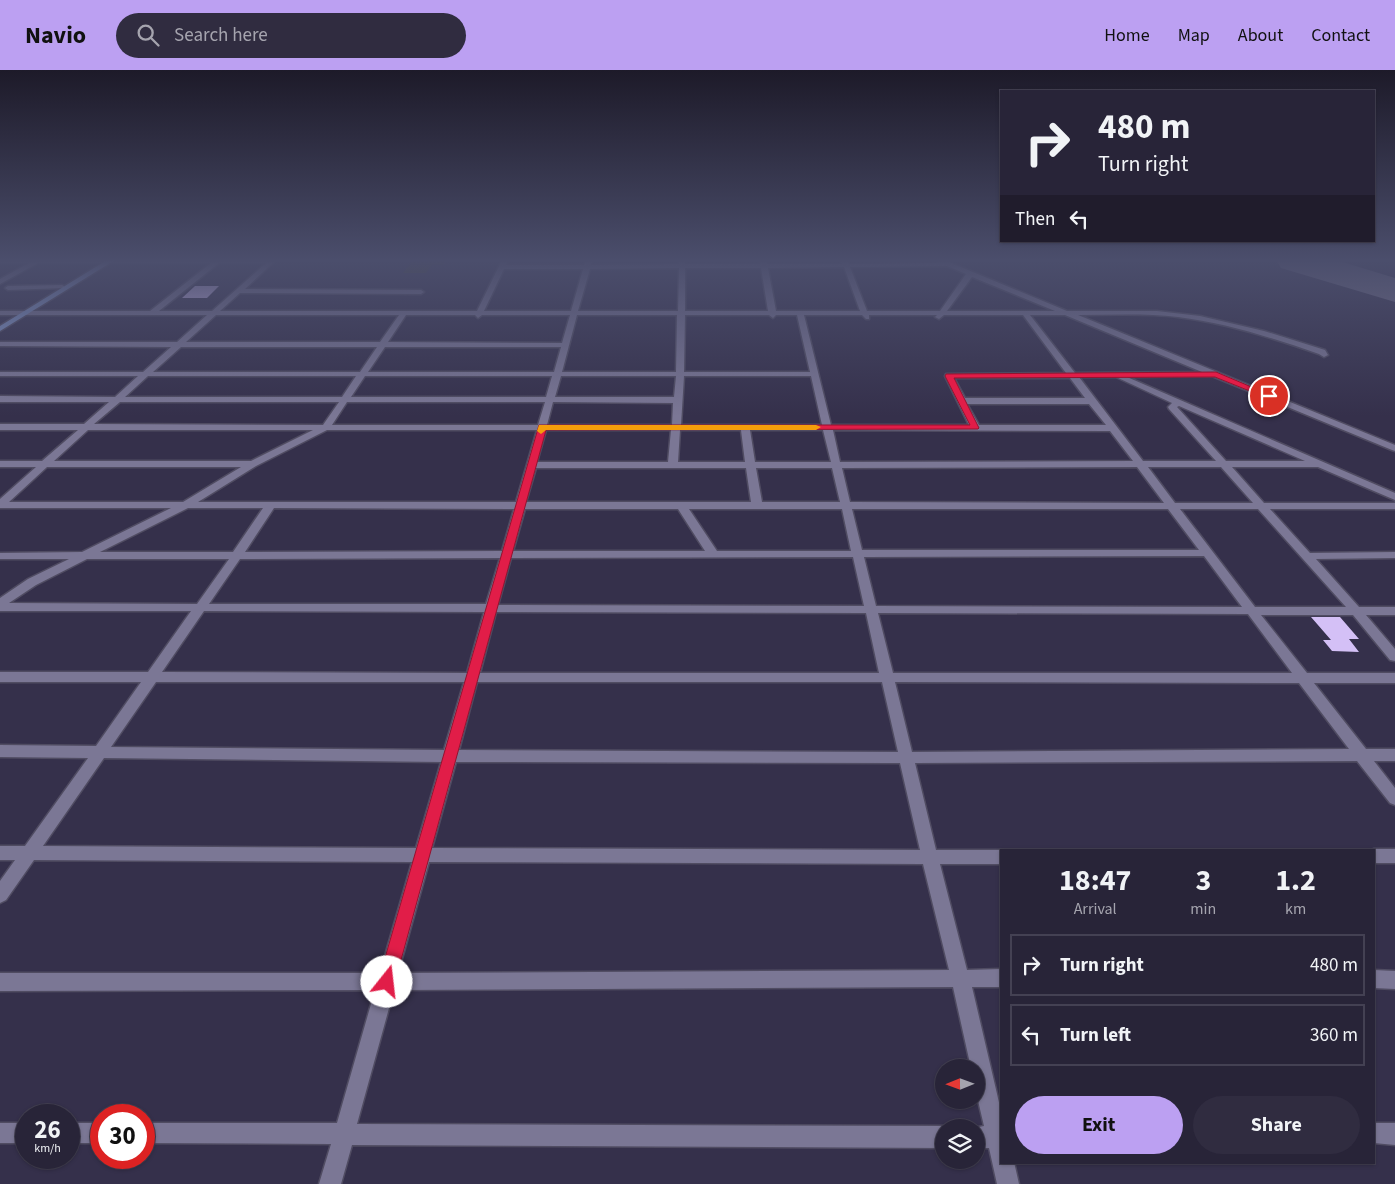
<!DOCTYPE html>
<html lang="en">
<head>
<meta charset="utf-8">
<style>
  body { margin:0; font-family:"Source Sans 3",sans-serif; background:#302c40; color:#f1f3f6; height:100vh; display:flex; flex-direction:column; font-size:19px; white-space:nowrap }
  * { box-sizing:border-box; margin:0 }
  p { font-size:16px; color:#a5a4ae }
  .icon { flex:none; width:28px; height:28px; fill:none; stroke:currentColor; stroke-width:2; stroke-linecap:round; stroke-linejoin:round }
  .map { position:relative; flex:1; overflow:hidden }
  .drawer { position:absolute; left:1000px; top:779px; width:375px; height:315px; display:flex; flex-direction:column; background:#282438; border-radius:0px; box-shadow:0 1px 4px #0004,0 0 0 1px #444153 }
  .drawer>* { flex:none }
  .top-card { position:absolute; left:1000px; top:20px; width:375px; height:152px; border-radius:0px; box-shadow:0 1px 4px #0004,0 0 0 1px #444153; background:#282438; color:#f1f3f6; overflow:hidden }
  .needle { width:32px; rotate:269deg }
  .tools { position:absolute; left:935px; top:989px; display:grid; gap:10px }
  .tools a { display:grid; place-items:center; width:50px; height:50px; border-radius:50%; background:#282438; box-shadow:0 1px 4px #0004,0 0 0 1px #444153; font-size:25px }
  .speed { position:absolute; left:15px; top:1034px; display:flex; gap:10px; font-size:25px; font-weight:700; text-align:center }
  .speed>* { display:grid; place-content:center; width:65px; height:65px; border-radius:50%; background:#282438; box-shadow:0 1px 4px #0004,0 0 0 1px #444153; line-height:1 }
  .speed small { font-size:12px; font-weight:400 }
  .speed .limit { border:8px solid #d22; background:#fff; color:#111 }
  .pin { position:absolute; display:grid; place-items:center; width:42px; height:42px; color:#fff; margin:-21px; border:2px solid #fff; border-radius:50%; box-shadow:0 1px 5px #0007 }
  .me { position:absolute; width:55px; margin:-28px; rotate:16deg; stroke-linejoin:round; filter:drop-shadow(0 0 4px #0008) }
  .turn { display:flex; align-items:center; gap:18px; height:105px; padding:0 15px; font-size:22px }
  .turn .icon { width:65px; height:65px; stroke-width:2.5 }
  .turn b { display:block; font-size:35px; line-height:42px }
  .then { display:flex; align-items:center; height:48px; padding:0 15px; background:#0003; gap:10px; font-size:19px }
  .eta { display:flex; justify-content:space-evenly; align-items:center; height:85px; text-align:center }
  .eta b { font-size:30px; font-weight:700; line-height:35px }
  .cta { display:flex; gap:10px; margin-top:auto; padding:10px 15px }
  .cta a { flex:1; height:58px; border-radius:30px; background:#bca0f2; color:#111; font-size:20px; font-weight:700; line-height:58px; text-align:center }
  .cta a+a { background:#302c40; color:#f1f3f6 }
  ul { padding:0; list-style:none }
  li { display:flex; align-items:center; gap:15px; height:62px; margin:0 10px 8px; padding:0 5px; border:2px solid #444153; border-radius:0px }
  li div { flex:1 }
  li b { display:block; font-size:19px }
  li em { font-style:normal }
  header { display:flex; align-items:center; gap:30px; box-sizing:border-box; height:70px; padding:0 25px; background:#bca0f2; color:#111 }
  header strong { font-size:24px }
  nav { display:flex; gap:28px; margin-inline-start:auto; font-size:18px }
  .search { width:350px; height:45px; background:#302c40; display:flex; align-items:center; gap:12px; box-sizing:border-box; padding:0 18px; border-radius:28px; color:#a5a4ae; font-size:19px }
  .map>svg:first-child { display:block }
  .green { fill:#414322 }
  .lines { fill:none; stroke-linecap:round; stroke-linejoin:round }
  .runway { fill:#78748c; fill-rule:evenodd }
  .building { fill:#d4c0f6 }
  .minor-casing { stroke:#504c62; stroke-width:3 }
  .major-casing { stroke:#504c62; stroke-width:3 }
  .minor { fill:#7b7795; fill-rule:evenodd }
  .major { fill:#8399cd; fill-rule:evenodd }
  .route { fill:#e11d48; stroke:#92132f }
  .slow { fill:#f59e0b }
</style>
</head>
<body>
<header>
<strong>Navio</strong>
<div class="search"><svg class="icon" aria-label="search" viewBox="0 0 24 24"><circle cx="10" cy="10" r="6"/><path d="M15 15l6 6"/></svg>Search here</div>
<nav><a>Home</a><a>Map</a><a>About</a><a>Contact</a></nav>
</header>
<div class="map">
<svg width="1395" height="1114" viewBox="0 0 1395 1114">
  <rect width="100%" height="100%" fill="#35304b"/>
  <path class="green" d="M413,190H446L443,195H432L426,203H403Z"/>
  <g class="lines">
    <path class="runway" d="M1276,190H1336L1395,208V232L1281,198Z"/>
  </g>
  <g class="building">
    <path d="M195,216H219L207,228H182Z"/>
    <path d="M1311,547H1340L1359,569H1349L1359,582L1332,581L1323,570H1331Z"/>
  </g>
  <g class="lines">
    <g class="minor-casing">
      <g id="minor">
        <path d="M0,190H276L245,219L421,220L424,222L421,224L240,223L220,241H477L502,190H508L506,195H584L586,190H592L591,195L679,194V190H685V194H760V190H766L767,194H842L841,190H847L849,194L939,193L934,190H944L1067,241H1157L1200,246L1264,261L1325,280L1328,285L1324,287L1319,284C1273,268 1226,253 1178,247C1145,243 1111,245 1078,245L1395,375V381L1392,380L1212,306L1127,307L1395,423V430L1318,397H1232L1264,433H1395V439H1270L1310,483L1395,482V488L1316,489L1359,537H1395V545H1366L1395,579V591L1390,590L1353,545H1261L1307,603H1395V613H1314L1366,679H1395V691H1374L1395,718V735L1390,733L1357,691L915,693L936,780H1001V794H940L967,900L1001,899V917H972L1001,1041V1092H1014L1019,1114H997L989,1078H976V1058H974L984,1056L976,1022V998H971L953,917L394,920L357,1054L944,1056L946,1058H944V1078L352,1075L341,1114H319L331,1074L144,1073V1053H337L375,920L0,921V903H380L412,792L34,790L6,830L0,833V811L15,790H0V776H25L88,688L0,687V675L96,676L141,612H0V602H148L191,541H0V528L28,509L69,489H0V483L82,482L171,438H0V429L36,397H0V391H42L78,360H0V354H84L109,332H0V326L115,327L138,306H0V302H143L171,277L0,276V272H177L207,245H0V241H150L211,193H38L0,214V209L29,193H0ZM219,193H266L212,241H159ZM947,196L966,204L940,241H867L850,197ZM844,197L860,241H776L768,198ZM679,198L678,241H578L590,199ZM685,198H761L768,241H685ZM504,199H583L571,241H484ZM972,207L1055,241H947ZM216,245H399L380,272H186ZM406,245H475L478,248L482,245H570L562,273L388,272ZM577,245H677L676,302H562ZM685,245H769L773,248L776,245H797L810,302H684ZM804,245H862L866,249H869V245H937L935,247L939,249L944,245H1023L1066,303L946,304L945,306L969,355H831ZM1030,245H1065L1202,302L1075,303ZM181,277H377L360,302H153ZM385,277H561L554,302H368ZM148,306H356L342,327H125ZM365,306H552L546,327H351ZM561,306H676L674,327H555ZM684,306H811L822,355H681ZM1079,307H1116L1172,333L1168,337L1169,339L1216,391H1143ZM954,308H1070L1085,328H965ZM120,332H339L323,355L94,354ZM347,332H545L538,355H332ZM553,332L673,333L672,355H547ZM967,334H1089L1106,355H979ZM1179,336L1305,391H1226L1177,337ZM88,360H313L251,391H54ZM327,360H537L516,432H198L256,396ZM546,360H671L668,392H537ZM680,360H741L745,392H678ZM750,360H823L831,392H755ZM833,360L1110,361L1133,391L840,392ZM47,397H241L183,432H9ZM1137,397L1164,433L850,432L842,398ZM1148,397H1221L1253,433H1175ZM536,398H746L751,432H526ZM756,398H832L840,432H762ZM188,438H263L233,482H100ZM274,438L514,439L502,481L245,482ZM525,439H678L705,481H513ZM689,439H842L851,481H717ZM852,439H1168L1199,480H862ZM1180,439H1258L1346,537H1255ZM1204,486L1242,537L876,536L864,487ZM853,487L864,536L498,535L511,488ZM500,488L486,534H209L240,489ZM87,489H229L197,534L9,533L36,515ZM204,541L484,542L467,603L162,602ZM496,542L866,543L879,603H480ZM878,543L1248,544L1292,603H893ZM156,612H464L444,680L111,677ZM477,612H882L898,682L459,680ZM895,612L1299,613L1349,679L912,682ZM104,688L441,692L416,778L43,776ZM456,692L900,693L920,780L432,778ZM429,792L923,794L949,900L398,903Z"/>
        <path d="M62,215L64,216V218L8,220L5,218L8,216Z"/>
        <path d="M1374,779H1395V793H1374V780H1371Z"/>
        <path d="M1374,900L1395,901V919L1374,918Z"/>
        <rect x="0" y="1053" width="26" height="20"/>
        <rect x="69" y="1053" width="32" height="20"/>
        <path d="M1374,1053H1395V1075L1374,1073Z"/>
      </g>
    </g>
    <g class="major-casing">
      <path id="major" d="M107,190H115L0,261V256Z"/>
    </g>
    <use href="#minor" class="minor"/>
    <use href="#major" class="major"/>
  </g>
  <linearGradient id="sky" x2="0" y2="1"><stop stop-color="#1d1a29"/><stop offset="0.55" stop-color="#4b4e6c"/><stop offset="1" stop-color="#4b4e6c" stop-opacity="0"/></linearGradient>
  <rect width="1395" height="346" fill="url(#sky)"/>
  <path class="route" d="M1216,302L1273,326L1267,328L1215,307L954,308L979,358L978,359L546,360L395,912L393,918L387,920L381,918L378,912L539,355H970L945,306L946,304Z"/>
  <path class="slow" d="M539,355H816L821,357L816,360H546L541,364L537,361Z"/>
</svg>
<div class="tools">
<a><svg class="needle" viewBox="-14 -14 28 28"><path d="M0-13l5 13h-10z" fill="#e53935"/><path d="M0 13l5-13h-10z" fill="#a5a4ae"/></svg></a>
<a><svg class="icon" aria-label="layers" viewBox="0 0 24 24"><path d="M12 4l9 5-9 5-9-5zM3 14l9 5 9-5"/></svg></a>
</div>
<div class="speed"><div>26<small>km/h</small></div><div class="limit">30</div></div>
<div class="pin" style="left:1269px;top:326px;background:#d93025"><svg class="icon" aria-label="arrive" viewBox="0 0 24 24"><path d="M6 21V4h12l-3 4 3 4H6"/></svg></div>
<svg class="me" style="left:387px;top:912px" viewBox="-20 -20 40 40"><circle r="19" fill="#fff"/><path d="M0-13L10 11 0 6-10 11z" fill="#e11d48"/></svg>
<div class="top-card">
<div class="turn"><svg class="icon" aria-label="right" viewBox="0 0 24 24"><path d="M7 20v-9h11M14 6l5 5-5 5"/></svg><div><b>480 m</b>Turn right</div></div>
<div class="then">Then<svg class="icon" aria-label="left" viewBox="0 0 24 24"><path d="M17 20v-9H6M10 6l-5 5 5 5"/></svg></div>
</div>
<section class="drawer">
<div class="eta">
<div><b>18:47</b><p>Arrival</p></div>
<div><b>3</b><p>min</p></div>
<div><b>1.2</b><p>km</p></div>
</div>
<ul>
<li><svg class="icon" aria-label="right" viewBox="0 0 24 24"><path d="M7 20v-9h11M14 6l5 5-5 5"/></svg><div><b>Turn right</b></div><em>480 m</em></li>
<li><svg class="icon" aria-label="left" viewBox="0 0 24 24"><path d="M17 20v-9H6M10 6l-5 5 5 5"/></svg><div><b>Turn left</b></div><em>360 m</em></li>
</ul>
<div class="cta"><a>Exit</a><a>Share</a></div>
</section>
</div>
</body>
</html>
